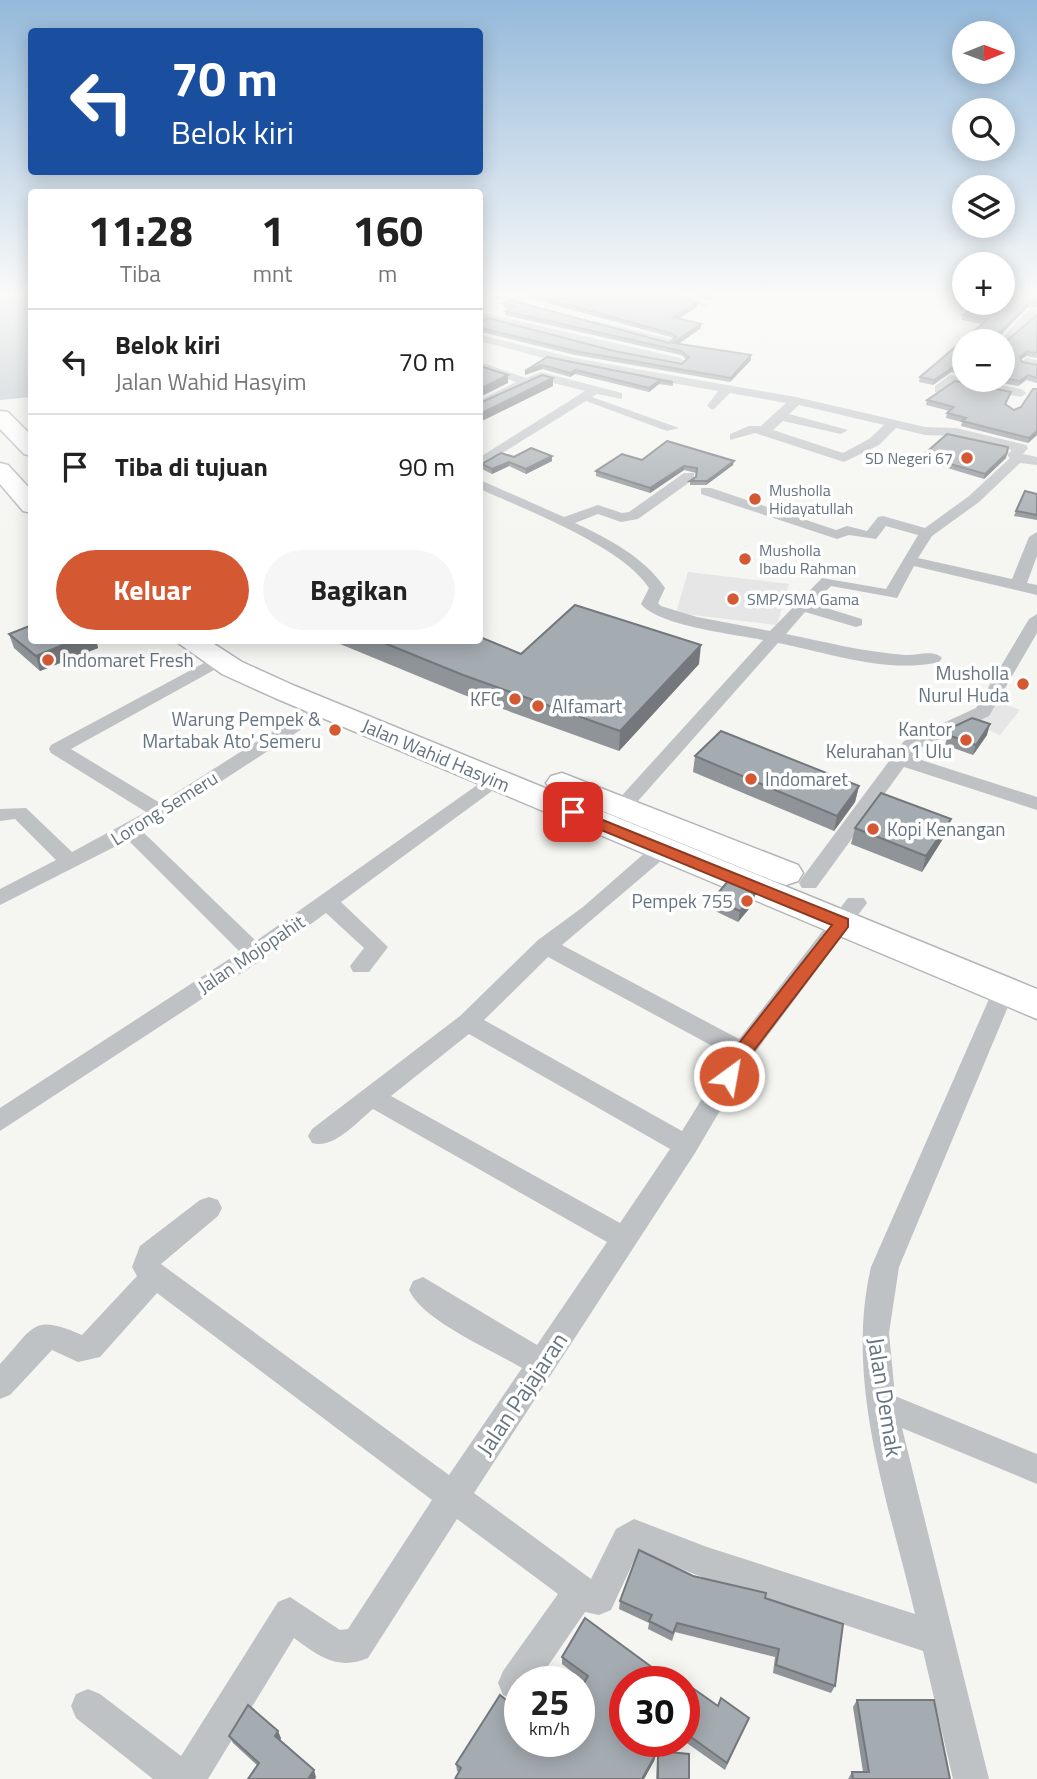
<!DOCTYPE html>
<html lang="id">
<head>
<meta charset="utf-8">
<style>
  body { margin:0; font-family:"Titillium Web",sans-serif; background:#f6f6f6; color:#222; height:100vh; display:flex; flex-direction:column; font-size:26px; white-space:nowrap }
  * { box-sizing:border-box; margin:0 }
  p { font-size:23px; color:#767676 }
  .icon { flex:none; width:38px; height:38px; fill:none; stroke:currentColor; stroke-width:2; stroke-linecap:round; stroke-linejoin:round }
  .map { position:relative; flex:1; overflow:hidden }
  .panel { position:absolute; left:28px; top:189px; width:455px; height:455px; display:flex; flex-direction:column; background:#fff; border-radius:7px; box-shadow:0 4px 18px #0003 }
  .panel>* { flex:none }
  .banner { position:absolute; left:28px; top:28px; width:455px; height:147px; border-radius:7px; box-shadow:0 4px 18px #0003; background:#1a4fa0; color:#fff; overflow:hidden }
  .needle { width:46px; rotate:89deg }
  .controls { position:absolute; left:952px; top:21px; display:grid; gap:14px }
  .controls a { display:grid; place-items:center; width:63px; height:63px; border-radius:50%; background:#fff; box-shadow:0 4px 18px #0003; font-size:35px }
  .speed { position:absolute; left:504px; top:1666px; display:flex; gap:14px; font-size:35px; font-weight:700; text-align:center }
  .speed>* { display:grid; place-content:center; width:91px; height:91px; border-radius:50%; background:#fff; box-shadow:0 4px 18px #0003; line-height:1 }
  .speed small { font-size:18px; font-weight:400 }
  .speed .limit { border:10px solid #d22; background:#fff; color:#111 }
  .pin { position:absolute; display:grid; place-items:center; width:60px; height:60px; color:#fff; margin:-30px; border-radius:14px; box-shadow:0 4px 10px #0006 }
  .me { position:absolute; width:77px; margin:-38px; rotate:32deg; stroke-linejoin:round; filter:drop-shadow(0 0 5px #0008) }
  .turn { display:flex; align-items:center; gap:24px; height:147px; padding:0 28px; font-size:32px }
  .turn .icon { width:91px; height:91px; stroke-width:2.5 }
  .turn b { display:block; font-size:49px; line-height:60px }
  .eta { display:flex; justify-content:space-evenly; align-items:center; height:119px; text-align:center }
  .eta b { font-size:42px; font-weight:700; line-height:49px }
  .button { display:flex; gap:14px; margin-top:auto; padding:14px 28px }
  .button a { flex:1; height:80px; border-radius:42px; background:#d45932; color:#fff; font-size:28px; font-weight:700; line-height:80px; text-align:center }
  .button a+a { background:#f6f6f6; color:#222 }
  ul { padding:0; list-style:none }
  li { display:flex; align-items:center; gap:21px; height:105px; padding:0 28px; border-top:2px solid #e0e0e0 }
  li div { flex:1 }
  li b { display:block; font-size:26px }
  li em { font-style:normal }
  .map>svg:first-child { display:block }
  .built { fill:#e5e6e5 }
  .water { fill:#b7c1c6 }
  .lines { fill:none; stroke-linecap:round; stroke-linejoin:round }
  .trunk-casing { stroke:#b3b6b9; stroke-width:3 }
  .minor { fill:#bec2c5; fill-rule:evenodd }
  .trunk { fill:#fff; fill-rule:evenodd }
  .wall { fill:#8e9498 }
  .shaded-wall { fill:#74787c }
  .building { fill:#a5acb1; stroke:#74787c; stroke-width:2 }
  .route { fill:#d45932; stroke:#8a3a20; stroke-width:2 }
  .poi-dot { fill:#d45932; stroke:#fff; stroke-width:2.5 }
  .labels { text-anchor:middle; stroke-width:7; stroke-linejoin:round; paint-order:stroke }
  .far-poi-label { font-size:16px; fill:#667480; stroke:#fff; text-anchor:start }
  .poi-label { font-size:19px; fill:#667480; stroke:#fff; text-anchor:end }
  .street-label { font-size:19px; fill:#667480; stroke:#fff }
  .near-street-label { font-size:23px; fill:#667480; stroke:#fff }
</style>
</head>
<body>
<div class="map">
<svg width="1037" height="1779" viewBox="0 0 1037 1779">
  <rect width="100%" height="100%" fill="#f5f5f1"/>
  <g class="built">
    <path d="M688,572L789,584L777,625L676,613Z"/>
    <path d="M994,700L1020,710L1000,735L974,724Z"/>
  </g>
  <path class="water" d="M31,295V397L0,400V296Z"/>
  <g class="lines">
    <g class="trunk-casing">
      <g id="trunk">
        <path d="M0,411L8,412L32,436V456L24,454L0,429Z"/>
        <path d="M0,463L8,465L32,491V513L23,511L0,484Z"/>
        <path d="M174,640H208L242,662L295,686L1037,989V1019L275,698L222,674Z"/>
        <path d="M562,773L798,865L803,873L798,881L786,885L774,881L551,790L546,783L551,776Z"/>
      </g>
    </g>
    <g class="minor">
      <path d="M487,295H505L539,307L533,310Z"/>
      <path d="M672,295H689L710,304L704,307Z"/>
      <path d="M1037,309V315L1003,347V341H999L1028,310Z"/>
      <path d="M480,312L680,358L686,362L680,366L614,353L480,318Z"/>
      <path d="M595,321L671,339L673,341L667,345L591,326V322Z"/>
      <path d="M480,335L574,358L796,397L925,427L956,428L1026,445L1028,448L1023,454L1037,457V465L1020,463L979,502L932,536L918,558L1012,579L1029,537L1037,532V556L1027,583L1037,585V595L914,566L897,598L831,586L813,604L862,619V625L856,627L805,612L786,634C825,642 865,652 905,655C917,656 933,649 942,658L939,662C888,674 829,653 778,643L630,810H616L613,806L616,802L763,640C734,634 659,626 641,604L649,588C622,546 526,510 480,489V480L564,517L598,505L622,513L629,512L684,473H694V479L638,519L621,522L598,514L575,523C609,539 644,557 665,588L658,603L661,606L697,617L770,631L822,578L886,589L918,535L886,526L876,539L849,535L837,539L701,494V488H711L836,530L847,526L867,531L878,517L883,516L925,528L969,496L1010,458L1007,455L1012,450L956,436L925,435L896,428L879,445L844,462L755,433L730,440V434L749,426H761L786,403L730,393L713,410L707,406L718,391L574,366L480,341ZM799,405L884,425L869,439L843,453L773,430L783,421L841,434L848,430L789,414Z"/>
      <path d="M1027,358L1037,360V368L1023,365L1021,362Z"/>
      <path d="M480,362L526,378L541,372L622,393V399L597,394L592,397L679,428L667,431L586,401L480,467V457L585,391L542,380L480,409V400L516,382L480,370Z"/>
      <path d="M950,375L1021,389L1027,393L1021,397L953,383L943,392H935V386Z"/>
      <path d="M1037,614V633L989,716L918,749L912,757L1037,797V810L904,767L816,888H802L799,883L802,878L904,741L976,708L1029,619Z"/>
      <path d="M219,655L225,656L228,660L225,664L71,749L160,803L316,704H328L331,708L328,712L143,832L256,941L490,776H504L507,780L341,902L388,947L369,972H353L350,966L364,948L326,913L263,959L0,1131V1108L240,952L128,840L0,905V889L56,860L15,819L0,821V809L26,808L72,852L146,812L51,753L49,749L51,745Z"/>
      <path d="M662,842L672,849L669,854L562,945L739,1039L848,898H864L867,903L751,1058L695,1153L474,1493L591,1579L616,1529L634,1519L707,1547L915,1614C889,1502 844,1383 871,1267L993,990L996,984L1004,982L1012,984L1015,990L899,1267L889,1333L895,1396L1037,1454V1484L902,1428L989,1779H953L923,1651L707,1579L638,1552L611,1610L599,1615L585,1612L537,1682H520V1698L515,1700L503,1695L498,1683L503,1671L558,1594L457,1519L368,1658C337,1671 319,1656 294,1638L208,1779H153L76,1718L71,1706L76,1694L88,1689L100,1694L181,1756L278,1602L290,1597L340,1630L348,1629L432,1500L157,1293L100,1357L78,1362L52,1350L10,1395L0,1399V1364C35,1327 31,1313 82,1335L137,1276L132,1267L140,1246L200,1200L209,1197L218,1200L222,1208L218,1216L161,1264L449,1475L522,1368C492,1350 423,1321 409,1290L413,1281L423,1277L537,1345L607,1242L373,1109C357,1122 333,1150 312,1143L308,1136L312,1129L460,1016L538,940L583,907L655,844ZM548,957L729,1055L682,1131L484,1020ZM469,1034L670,1149L620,1223L391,1096Z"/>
    </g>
    <use href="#trunk" class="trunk"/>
  </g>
  <g class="wall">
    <path d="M525,295H677L697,303V307L678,319L701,328L678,344L751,355V360L730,382L575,355L481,332L480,334V322L614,351L682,364L686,359L681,355L505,315V311L510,309L503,307V303L669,343L674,338L525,297Z"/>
    <path d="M696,295H716L708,300Z"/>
    <path d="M1037,295V307H1028L964,341V375L951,372L933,385L919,382L920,377L983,324L962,320L963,315Z"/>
    <path d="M1037,315V358L1026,356L1021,359L1022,362L1037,365V383L1026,380L1018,386L987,380H1003V344Z"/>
    <path d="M547,357L673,382V386L659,384L649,392L575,374L570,377L542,369L525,375V371Z"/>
    <path d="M1011,392L1006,404L1014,410L1021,407L1037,435L1028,443L961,426L962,422L946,418L947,413L950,411L926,405L927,400Z"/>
    <path d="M1007,453L1006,458L984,479L921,460L922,456Z"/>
    <path d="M514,457L552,461L526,474L509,466L492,474L482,469V464Z"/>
    <path d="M642,460L733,465L706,485H690V481L696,477V473L684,470L650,493L596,476V471Z"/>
    <path d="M1037,494V520L1014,516L1016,511Z"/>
    <path d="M9,634L32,640H96L98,648L40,671L14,648Z"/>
    <path d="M339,640H480L521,654L699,664L619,751L464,695L340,644Z"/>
    <path d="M948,735H987L973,755L945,745Z"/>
    <path d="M695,756L859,786L855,802L834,831L693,772Z"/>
    <path d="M951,819L946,834L922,872L851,844L855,828Z"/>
    <path d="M713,899L753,904L738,922L711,909Z"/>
    <path d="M693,1576L765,1598L835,1686L831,1693L773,1673L775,1657L675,1632L672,1641L648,1629L649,1623L619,1609L620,1601Z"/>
    <path d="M562,1657L625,1682V1741L656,1754L654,1761L644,1779H455L459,1772L457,1771L456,1764L520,1741H579L585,1682L562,1664Z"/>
    <path d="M684,1682L718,1706L749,1718L725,1770L684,1741Z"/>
    <path d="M857,1700L950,1779H848L852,1772H863L853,1707Z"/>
    <path d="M229,1736L281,1738L280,1741L316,1777L315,1779H248L258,1766L233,1743Z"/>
    <path d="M658,1751L689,1779H656L657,1758Z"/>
  </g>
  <g class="shaded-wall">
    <path d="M710,295H716L708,300V296Z"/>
    <path d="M697,303V307L673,322V317Z"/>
    <path d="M1029,303L1028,307L997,339L998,334Z"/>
    <path d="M701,324V328L673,348V343Z"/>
    <path d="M1027,351L1026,356L1018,361L1020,357Z"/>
    <path d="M751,355V360L730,382L731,378Z"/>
    <path d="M542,365V369L525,375V371Z"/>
    <path d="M952,368L951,372L933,385L934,380Z"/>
    <path d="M576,370L575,374L570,377V373Z"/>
    <path d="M508,375V383L480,397V389Z"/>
    <path d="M1028,375L1026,380L1018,386L1020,381Z"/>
    <path d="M553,378V386L480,422V414Z"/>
    <path d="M660,380L659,384L649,392V388Z"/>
    <path d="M1037,431V435L1028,443L1029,438Z"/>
    <path d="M483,444V452L480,455V447Z"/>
    <path d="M1007,453L1006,458L984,479L985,474Z"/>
    <path d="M552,456V461L526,474V469Z"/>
    <path d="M734,461L733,465L706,485L707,481Z"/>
    <path d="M509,462V466L492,474V469Z"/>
    <path d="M684,466V470L650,493V488Z"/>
    <path d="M75,640H96L98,648L40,671L36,656Z"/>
    <path d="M701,645L699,664L619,751L620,731Z"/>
    <path d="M990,724L987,735L973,755L976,745Z"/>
    <path d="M859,786L855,802L834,831L837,816Z"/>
    <path d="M951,819L946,834L922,872L926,856Z"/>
    <path d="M755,894L753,904L738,922L740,911Z"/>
    <path d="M278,1731L281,1738L278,1744L275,1736Z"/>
    <path d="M656,1754L654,1761L644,1779H642Z"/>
    <path d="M314,1770L316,1777L315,1779H308Z"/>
  </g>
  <g class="building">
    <path d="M533,295H677L697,303L673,317L701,324L673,343L751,355L731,378L575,351L481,328L480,329V322L488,318L614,351L682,364L689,357L681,351L505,311L515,306L503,303L510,300L669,343L676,337L674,334Z"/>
    <path d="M1003,295H1037V303H1029L998,334L1001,341H964V370L952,368L934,380L920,377L987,320L963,315L978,303H1003Z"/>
    <path d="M1037,315V353L1027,351L1020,357L1022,362L1037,365V378L1028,375L1020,381L1003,378V344Z"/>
    <path d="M547,357L673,382L660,380L649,388L576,370L570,373L542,365L525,371Z"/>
    <path d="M480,366L508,375L480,389Z"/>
    <path d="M542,375L553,378L480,414V403Z"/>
    <path d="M955,381L1011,392L1005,404L1014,410L1021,407L1033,389H1037V431L1029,438L962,421L966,418L947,413L954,407L927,400Z"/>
    <path d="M947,434L1008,447L1007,453L985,474L922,456Z"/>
    <path d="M667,441L734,461L707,481H690L696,477L697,468L684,466L650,488L596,471L622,454L642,460Z"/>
    <path d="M531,448L552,456L526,469L509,462L492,469L482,464L501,453L514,457Z"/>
    <path d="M1025,491L1037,494V515L1016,511Z"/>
    <path d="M575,605L701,645L620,731L463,675L377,640H480V637L521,654Z"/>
    <path d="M32,625V640H75L36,656L9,634Z"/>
    <path d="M972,718L990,724L976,745L948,735L955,726Z"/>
    <path d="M721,731L859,786L837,816L695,756Z"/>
    <path d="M881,793L951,819L926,856L855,828Z"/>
    <path d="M728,881L755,894L740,911L713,899Z"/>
    <path d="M639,1550L693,1576L766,1593L765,1598L843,1624L835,1686L776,1665L779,1649L677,1623L673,1633L649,1621L652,1615L620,1601Z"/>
    <path d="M585,1618L672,1682H625V1727L624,1729L625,1730V1741H639L656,1754L642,1779H455L461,1768L456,1764L500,1695L520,1711V1741H579V1692L588,1676L562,1657Z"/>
    <path d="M684,1682L718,1706L721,1698L749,1718L727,1763L684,1732Z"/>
    <path d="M857,1700H934L950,1779H853L852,1772H869Z"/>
    <path d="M248,1705L278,1731L275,1736L314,1770L308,1779H248L259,1763L229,1736Z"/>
    <path d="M658,1751L689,1754V1779H658Z"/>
  </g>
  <linearGradient id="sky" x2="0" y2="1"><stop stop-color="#94b9da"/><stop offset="0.54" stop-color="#fafaf9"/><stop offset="1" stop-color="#fafaf9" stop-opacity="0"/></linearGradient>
  <rect width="1037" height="544" fill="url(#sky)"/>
  <path class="route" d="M573,808L848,919V927L749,1057L735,1081H722L720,1076L736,1047L832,925L567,816L565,812Z"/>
  <g class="poi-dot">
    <circle cx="967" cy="458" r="7"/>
    <circle cx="755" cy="499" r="7"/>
    <circle cx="745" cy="559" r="7"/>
    <circle cx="733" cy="599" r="7"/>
    <circle cx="48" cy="660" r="7"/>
    <circle cx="1023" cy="684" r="7"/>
    <circle cx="515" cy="699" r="7"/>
    <circle cx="538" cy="706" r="7"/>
    <circle cx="335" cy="730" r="7"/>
    <circle cx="966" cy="740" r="7"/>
    <circle cx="751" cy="779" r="7"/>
    <circle cx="873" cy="829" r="7"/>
    <circle cx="747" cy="901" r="7"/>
  </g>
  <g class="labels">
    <g class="far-poi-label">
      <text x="953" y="464" text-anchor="end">SD Negeri 67</text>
      <text x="769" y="496">Musholla<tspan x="769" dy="18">Hidayatullah</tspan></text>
      <text x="759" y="556">Musholla<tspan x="759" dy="18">Ibadu Rahman</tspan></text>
      <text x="747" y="605">SMP/SMA Gama</text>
    </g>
    <g class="poi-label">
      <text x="62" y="667" text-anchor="start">Indomaret Fresh</text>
      <text x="1009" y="680">Musholla<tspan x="1009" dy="22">Nurul Huda</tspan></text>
      <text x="501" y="706">KFC</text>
      <text x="552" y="713" text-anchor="start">Alfamart</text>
      <text x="321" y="726">Warung Pempek &amp;<tspan x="321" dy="22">Martabak Ato' Semeru</tspan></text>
      <text x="952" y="736">Kantor<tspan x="952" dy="22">Kelurahan 1 Ulu</tspan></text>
      <text x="765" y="786" text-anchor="start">Indomaret</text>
      <text x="887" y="836" text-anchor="start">Kopi Kenangan</text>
      <text x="733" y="908">Pempek 755</text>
    </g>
    <g class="street-label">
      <text transform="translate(436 755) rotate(23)" y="7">Jalan Wahid Hasyim</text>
      <text transform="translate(164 808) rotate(-32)" y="7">Lorong Semeru</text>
      <text transform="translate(251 954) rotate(-34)" y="7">Jalan Mojopahit</text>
    </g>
    <g class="near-street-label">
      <text transform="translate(522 1394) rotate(-56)" y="8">Jalan Pajajaran</text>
      <text transform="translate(885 1397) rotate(81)" y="8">Jalan Demak</text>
    </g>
  </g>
</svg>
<div class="controls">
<a><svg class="needle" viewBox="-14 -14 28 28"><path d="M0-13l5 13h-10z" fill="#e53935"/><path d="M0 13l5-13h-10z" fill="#767676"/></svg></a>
<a><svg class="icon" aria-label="search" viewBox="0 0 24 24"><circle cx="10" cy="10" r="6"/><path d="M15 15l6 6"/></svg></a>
<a><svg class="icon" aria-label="layers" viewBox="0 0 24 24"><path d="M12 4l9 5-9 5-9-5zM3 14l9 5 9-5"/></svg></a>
<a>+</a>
<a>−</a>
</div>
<div class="speed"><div>25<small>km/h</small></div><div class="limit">30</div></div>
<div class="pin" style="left:573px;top:812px;background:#d93025"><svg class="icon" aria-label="arrive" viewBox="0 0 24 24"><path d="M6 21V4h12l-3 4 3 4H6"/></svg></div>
<svg class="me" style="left:729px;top:1076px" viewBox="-20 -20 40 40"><circle r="17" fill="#d45932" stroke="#fff" stroke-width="3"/><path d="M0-11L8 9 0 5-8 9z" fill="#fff"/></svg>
<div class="banner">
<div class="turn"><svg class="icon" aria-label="left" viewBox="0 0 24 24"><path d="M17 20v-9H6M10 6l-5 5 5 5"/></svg><div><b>70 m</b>Belok kiri</div></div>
</div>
<section class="panel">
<div class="eta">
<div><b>11:28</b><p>Tiba</p></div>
<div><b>1</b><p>mnt</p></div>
<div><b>160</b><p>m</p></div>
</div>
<ul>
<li><svg class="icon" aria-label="left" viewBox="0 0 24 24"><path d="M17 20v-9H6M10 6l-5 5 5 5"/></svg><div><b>Belok kiri</b><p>Jalan Wahid Hasyim</p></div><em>70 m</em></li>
<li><svg class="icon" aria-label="arrive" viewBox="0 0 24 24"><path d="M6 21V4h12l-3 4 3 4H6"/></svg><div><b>Tiba di tujuan</b></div><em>90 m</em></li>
</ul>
<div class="button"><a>Keluar</a><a>Bagikan</a></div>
</section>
</div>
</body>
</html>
